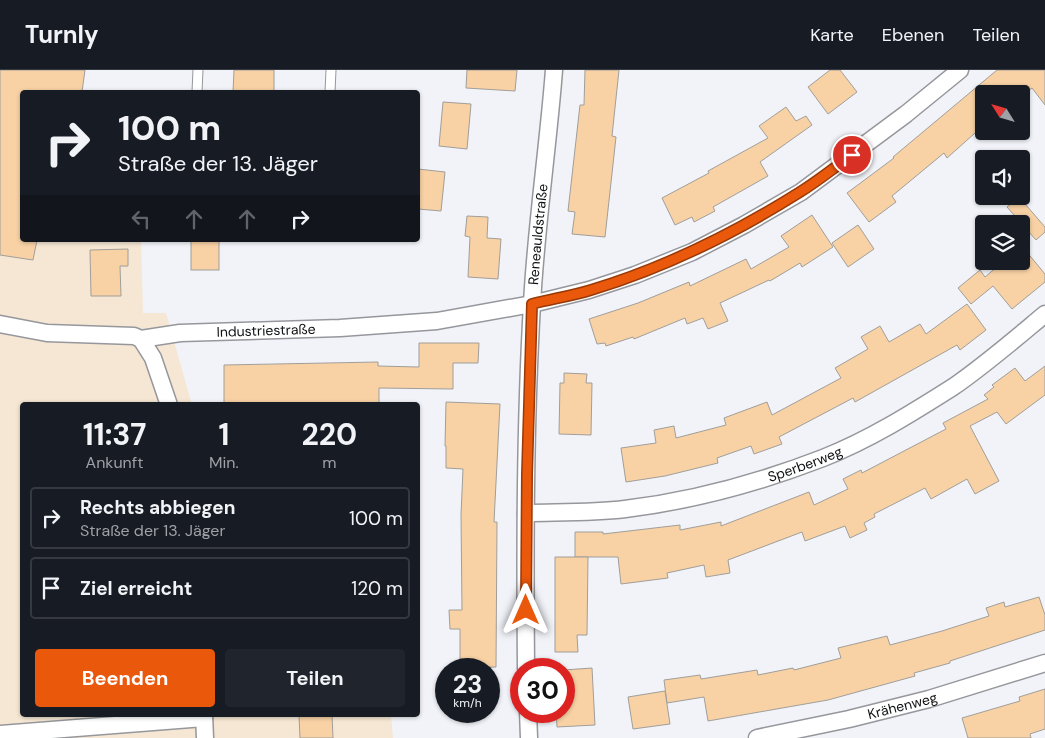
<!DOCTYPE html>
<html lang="de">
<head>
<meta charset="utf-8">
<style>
  body { margin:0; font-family:"DM Sans",sans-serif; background:#20242c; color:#f1f3f6; height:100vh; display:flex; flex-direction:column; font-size:19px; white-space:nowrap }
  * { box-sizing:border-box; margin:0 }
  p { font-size:16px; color:#9ea1a6 }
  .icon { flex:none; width:28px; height:28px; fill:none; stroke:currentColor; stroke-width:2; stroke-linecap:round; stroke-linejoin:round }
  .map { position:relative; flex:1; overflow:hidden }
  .drawer { position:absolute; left:20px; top:332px; width:400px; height:315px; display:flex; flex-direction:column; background:#171b24; border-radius:5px; box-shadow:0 1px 4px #0004 }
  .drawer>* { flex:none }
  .top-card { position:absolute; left:20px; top:20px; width:400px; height:152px; border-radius:5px; box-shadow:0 1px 4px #0004; background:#171b24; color:#f1f3f6; overflow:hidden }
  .needle { width:32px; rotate:307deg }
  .tools { position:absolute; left:975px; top:15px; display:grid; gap:10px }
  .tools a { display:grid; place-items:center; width:55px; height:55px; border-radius:5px; background:#171b24; box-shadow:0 1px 4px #0004; font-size:25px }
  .speed { position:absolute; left:435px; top:588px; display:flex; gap:10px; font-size:25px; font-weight:700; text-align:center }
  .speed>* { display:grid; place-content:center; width:65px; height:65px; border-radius:50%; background:#171b24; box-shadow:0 1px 4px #0004; line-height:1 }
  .speed small { font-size:12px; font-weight:400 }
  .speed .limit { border:8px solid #d22; background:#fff; color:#111 }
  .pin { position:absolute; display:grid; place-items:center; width:42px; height:42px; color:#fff; margin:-21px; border:2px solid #fff; border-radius:50%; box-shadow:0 1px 5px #0007 }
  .me { position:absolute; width:55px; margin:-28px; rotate:0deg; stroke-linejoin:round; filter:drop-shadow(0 0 4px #0008) }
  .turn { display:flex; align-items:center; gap:18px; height:105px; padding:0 15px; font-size:22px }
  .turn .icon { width:65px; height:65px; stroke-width:2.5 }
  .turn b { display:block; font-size:35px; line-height:42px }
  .lanes { display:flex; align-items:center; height:48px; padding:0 15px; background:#0003; justify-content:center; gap:25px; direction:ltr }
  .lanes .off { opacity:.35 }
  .eta { display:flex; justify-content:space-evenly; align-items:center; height:85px; text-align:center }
  .eta b { font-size:30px; font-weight:700; line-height:35px }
  .action { display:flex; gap:10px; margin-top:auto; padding:10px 15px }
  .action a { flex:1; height:58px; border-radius:5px; background:#ea580c; color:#fff; font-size:20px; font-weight:700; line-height:58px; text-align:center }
  .action a+a { background:#20242c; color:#f1f3f6 }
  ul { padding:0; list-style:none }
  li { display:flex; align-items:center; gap:15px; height:62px; margin:0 10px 8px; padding:0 5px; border:2px solid #363941; border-radius:5px }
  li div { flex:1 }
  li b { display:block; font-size:19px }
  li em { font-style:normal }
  header { display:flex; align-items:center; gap:30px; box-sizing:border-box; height:70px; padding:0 25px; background:#171b24; border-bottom:1px solid #363941 }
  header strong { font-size:24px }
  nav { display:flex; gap:28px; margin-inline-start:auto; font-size:18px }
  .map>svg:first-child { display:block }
  .commercial { fill:#f5e7d3 }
  .building { fill:#f8d2a5; stroke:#a19e9a }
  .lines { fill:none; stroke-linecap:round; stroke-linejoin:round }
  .service-casing { stroke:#96979c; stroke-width:11 }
  .minor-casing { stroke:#96979c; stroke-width:19 }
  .service { stroke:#fff; stroke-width:9 }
  .minor { stroke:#fff; stroke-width:16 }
  .route-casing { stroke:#983908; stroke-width:12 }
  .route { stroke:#ea580c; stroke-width:9 }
  .labels { text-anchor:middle; stroke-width:5; stroke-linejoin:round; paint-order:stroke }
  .street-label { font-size:14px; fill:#0f1012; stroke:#fff }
</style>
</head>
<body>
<header>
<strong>Turnly</strong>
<nav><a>Karte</a><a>Ebenen</a><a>Teilen</a></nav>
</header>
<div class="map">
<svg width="1045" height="668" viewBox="0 0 1045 668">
  <rect width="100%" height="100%" fill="#f1f3f8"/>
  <path class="commercial" d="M0,34L22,37V170H141L143,243H166L192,335H22V645H391L393,668H0Z"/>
  <g class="building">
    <path d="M0,0H85L82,22H22V170H37L33,190L0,185Z"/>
    <path d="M234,0H274V22H233Z"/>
    <path d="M467,0H517L515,21L466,18Z"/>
    <path d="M585,0H619L612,66L616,67L605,167L572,164L575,142L568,141L580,35H584Z"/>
    <path d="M830,0H840L857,22L828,44L808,17Z"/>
    <path d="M997,0H1045V35L1032,18L1025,24H984V55L947,88L944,83L892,126L896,132L869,152L847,123L894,88L893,87Z"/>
    <path d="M443,32L471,34L467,79L439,76Z"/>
    <path d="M786,37L796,51L806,46L812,55L760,92L768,106L713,137L715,141L694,152L692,147L675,155L662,128L709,103L708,101L768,68L759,56Z"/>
    <path d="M418,99L445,102L441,141L418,139Z"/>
    <path d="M1019,127L1045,157V162L1036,170L1007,137Z"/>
    <path d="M812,145L833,177L802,197L800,193L770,211L769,210L720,233L728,251L708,259L703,248L687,254L685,248L634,269L633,267L606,276L605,273L597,274L589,249L638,233L689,212L690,216L746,189L751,199L789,177L781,166Z"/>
    <path d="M467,146L488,147L487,168L501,169L498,209L468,207L470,167L465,166Z"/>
    <path d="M858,155L874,179L848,197L832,173Z"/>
    <rect x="191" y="170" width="28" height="30"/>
    <path d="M1021,175L1045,204V212L1012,239L993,216L971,234L958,218L980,200L985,207L1004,191H1021Z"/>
    <path d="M128,179V196H120L121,226H91L90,180Z"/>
    <path d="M967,234L986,260L960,280L957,275L855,332L853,328L779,367L782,374L754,384L751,376L717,388L718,393L665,406L626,412L621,378L656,373L654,360L674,356L676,368L726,355L724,348L767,332L772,345L841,308L835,298L868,279L861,267L880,256L889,272L920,254L926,264Z"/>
    <path d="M419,273H479L478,293H453V319L379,318V335H224V295L378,292V296L419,297Z"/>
    <path d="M1045,296V325L1006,354L997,342L970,356L999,411L975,424L967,409L931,429L925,418L874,444L875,447L864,453L867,460L850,468L845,456L805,471L802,462L728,490L730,503L706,507L704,495L667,503L668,508L621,514L618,487H575V462H603V464L680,455V460L721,452V456L809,422L814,435L848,419L843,409L861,400L862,403L946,359L943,353L988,329L984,325L994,317L992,315L1015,298L1025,311Z"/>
    <path d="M564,303L587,304L586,313H592L591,365L559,364L560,313H564Z"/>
    <path d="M446,332L500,334L494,452H497L496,597L460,598V559H450L449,540H462L461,445L463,399L446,398V376H445Z"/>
    <path d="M555,487H588L587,565H577L578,582H555Z"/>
    <path d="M1039,527L1045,545V560L950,591V593L914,603L915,606L828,630L708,651L704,627L667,633L664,610L700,605L701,609L757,600L758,605L793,598L794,600L841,588L838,578L887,566L890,575L942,561L989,546L986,538L1004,532L1005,537Z"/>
    <path d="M592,598L595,655L557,657L556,641H564V600Z"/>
    <path d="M1045,619V659L1030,664L1031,668H968L962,648L1020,631L1019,627Z"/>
    <path d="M665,621L670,654L633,659L628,627Z"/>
    <path d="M299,645H332L333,668H300Z"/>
  </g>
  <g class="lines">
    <g class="service-casing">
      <g id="service">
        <path d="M197,22L198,0"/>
        <path d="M330,22L331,0"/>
      </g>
    </g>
    <g class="minor-casing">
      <g id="minor">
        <path id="s1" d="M0,254L47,263L134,266L141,269L180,263L340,258L437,251L532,234L589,220L635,205L692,182L744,155L801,122L906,44L960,0"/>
        <path d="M141,269L153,288L169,335"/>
        <path id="s2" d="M526,443C559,442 593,443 625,439C691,431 761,412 823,388C869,370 912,343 953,317C985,295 1015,269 1045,244"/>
        <path id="s3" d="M526,599C525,477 525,355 532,234C536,156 548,78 554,0"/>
        <path d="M528,641L529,668"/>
        <path d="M204,645L205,668"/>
        <path d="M0,664L204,648"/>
        <path id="s4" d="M757,668L849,649L929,629L1045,593"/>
      </g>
    </g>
    <use href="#service" class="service"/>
    <use href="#minor" class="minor"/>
  </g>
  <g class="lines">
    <g class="route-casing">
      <path id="route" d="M526,540L527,404L532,234C551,229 572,226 591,220C664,198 735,163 800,122C818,111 835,97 852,85"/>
    </g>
    <use href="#route" class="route"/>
  </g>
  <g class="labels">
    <g class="street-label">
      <text dy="5" stroke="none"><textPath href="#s3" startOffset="435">Reneauldstraße</textPath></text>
      <text dy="5" stroke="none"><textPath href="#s1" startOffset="268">Industriestraße</textPath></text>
      <text dy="5" stroke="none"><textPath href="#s2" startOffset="285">Sperberweg</textPath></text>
      <text dy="5" stroke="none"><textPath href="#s4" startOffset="149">Krähenweg</textPath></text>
    </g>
  </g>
</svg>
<div class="tools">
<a><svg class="needle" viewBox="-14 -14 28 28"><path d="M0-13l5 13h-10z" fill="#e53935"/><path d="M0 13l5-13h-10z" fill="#9ea1a6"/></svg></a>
<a><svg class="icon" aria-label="sound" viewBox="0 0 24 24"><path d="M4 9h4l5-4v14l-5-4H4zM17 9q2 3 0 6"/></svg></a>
<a><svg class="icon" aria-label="layers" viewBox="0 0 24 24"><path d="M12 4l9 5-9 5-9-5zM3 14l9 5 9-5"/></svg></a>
</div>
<div class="speed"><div>23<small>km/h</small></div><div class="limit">30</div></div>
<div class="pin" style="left:852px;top:85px;background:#d93025"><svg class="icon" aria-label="arrive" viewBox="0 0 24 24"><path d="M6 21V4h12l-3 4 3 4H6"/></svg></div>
<svg class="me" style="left:526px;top:540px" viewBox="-20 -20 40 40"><path d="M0-17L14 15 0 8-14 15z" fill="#ea580c" stroke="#fff" stroke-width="4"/></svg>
<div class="top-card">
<div class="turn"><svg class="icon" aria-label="right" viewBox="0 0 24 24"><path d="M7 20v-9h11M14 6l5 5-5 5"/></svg><div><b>100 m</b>Straße der 13. Jäger</div></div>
<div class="lanes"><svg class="icon off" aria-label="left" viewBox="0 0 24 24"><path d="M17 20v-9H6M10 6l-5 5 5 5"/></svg><svg class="icon off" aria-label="ahead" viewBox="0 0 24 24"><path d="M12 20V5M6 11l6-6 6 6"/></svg><svg class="icon off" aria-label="ahead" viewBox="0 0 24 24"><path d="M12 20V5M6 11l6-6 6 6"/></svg><svg class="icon" aria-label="right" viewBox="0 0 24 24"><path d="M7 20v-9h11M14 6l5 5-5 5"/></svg></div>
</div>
<section class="drawer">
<div class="eta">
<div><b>11:37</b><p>Ankunft</p></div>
<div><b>1</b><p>Min.</p></div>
<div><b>220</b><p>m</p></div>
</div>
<ul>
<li><svg class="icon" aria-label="right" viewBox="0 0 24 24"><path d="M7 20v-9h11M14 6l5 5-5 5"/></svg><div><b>Rechts abbiegen</b><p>Straße der 13. Jäger</p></div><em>100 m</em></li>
<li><svg class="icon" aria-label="arrive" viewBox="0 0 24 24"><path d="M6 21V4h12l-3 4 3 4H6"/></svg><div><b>Ziel erreicht</b></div><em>120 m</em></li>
</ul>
<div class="action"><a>Beenden</a><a>Teilen</a></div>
</section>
</div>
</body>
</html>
